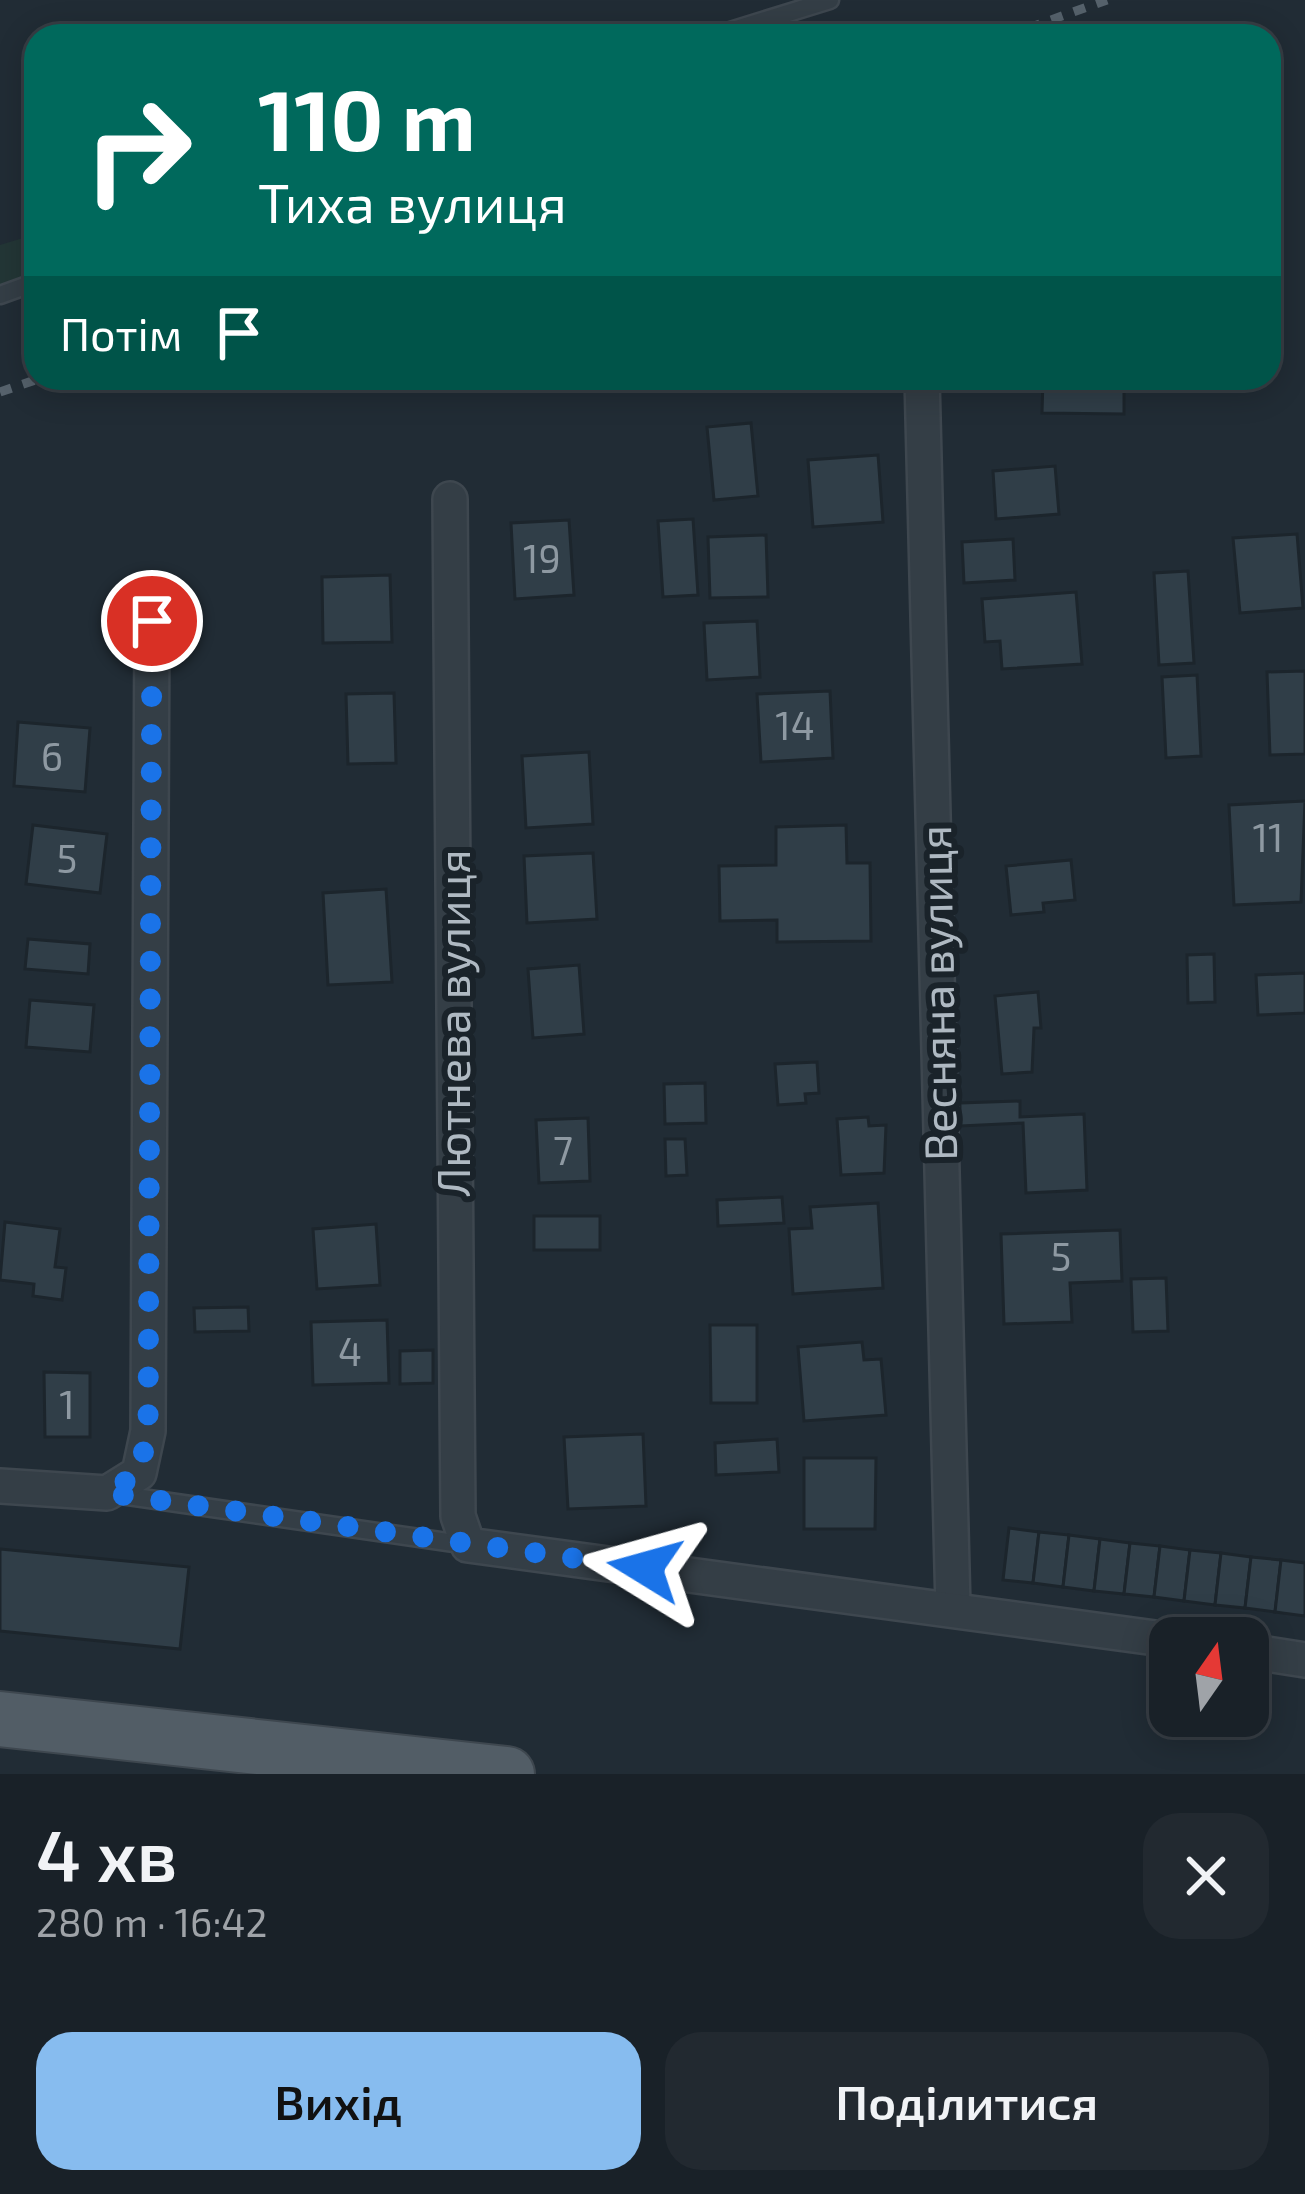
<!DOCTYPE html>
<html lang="uk">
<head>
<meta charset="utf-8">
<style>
  body { margin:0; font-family:"Exo 2",sans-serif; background:#222930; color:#f1f3f6; height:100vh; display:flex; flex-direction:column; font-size:45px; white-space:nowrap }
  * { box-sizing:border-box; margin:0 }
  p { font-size:39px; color:#9fa3a8 }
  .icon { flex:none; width:66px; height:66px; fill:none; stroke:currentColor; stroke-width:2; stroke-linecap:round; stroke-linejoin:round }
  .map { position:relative; height:1774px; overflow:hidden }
  .drawer { display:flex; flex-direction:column; background:#192128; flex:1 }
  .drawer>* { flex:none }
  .top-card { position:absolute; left:24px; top:24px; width:1257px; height:366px; border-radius:36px; box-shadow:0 6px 30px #0003,0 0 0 3px #373e45; background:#00695c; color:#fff; overflow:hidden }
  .needle { width:78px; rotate:14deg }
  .controls { position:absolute; left:1149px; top:1617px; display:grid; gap:24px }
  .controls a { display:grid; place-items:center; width:120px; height:120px; border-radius:24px; background:#192128; box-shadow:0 6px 30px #0003,0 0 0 3px #373e45; font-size:60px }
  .pin { position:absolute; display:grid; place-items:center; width:102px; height:102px; color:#fff; margin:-51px; border:6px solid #fff; border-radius:50%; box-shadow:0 3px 12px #0007 }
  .me { position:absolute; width:132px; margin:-66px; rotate:278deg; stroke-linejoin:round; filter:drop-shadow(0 0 9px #0008) }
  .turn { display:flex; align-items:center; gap:42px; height:252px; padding:0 36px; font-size:54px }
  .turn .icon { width:156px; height:156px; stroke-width:2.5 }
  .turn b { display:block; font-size:84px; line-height:102px }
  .then { display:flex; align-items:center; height:114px; padding:0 36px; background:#0003; gap:24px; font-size:45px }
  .round { display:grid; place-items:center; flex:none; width:126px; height:126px; border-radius:36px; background:#222930 }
  .summary { display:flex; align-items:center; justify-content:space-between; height:204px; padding:0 36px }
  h1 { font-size:72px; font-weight:600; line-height:90px }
  .primary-button { display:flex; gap:24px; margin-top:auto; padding:24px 36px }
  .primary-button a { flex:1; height:138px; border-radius:36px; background:#87bcef; color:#111; font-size:48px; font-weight:600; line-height:138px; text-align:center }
  .primary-button a+a { background:#222930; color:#f1f3f6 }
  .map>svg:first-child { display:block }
  .green { fill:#233636 }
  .building { fill:#303e48; stroke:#1c252c; stroke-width:3 }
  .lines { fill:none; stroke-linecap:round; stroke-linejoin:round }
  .service-casing { stroke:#3e474f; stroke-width:21 }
  .minor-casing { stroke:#3e474f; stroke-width:38 }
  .primary-casing { stroke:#3e474f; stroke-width:58 }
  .service { stroke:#343e46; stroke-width:16 }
  .minor { stroke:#343e46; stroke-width:33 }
  .primary { stroke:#525d66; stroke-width:54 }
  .rail { stroke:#56626c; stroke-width:9; stroke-dasharray:12 12; stroke-linecap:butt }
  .route { stroke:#1a73e8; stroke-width:21; stroke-dasharray:0 37.8 }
  .labels { text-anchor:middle; stroke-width:12; stroke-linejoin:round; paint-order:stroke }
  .number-label { font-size:39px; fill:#8e99a2 }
  .street-label { font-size:45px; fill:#afb9c2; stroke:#1a232a }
</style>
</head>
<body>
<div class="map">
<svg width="1305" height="1774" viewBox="0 0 1305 1774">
  <rect width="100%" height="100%" fill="#212c35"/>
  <path class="green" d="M36,234V279L0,291V245Z"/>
  <g class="building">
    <path d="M1043,378H1138V380H1124V414L1042,413Z"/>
    <path d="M751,423L758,496L714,500L707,427Z"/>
    <path d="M878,455L883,522L813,527L808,460Z"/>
    <path d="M1055,466L1059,514L996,519L993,471Z"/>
    <path d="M693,519L698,595L663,597L658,521Z"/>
    <path d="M569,520L574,595L515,599L511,523Z"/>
    <path d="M1297,534L1303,608L1240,613L1233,538Z"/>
    <path d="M766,535L768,597L710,598L708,537Z"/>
    <path d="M1013,539L1015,580L964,583L962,542Z"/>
    <path d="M1188,571L1194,663L1159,665L1154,573Z"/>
    <path d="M390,575L392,642L323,643L322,577Z"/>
    <path d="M1076,592L1082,664L1002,669L1000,641L985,642L982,599Z"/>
    <path d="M757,621L760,677L707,680L704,623Z"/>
    <path d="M1305,671V754L1270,755L1267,672Z"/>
    <path d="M1197,675L1201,756L1166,758L1162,677Z"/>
    <path d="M830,691L833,758L761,762L757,694Z"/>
    <path d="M394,693L396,763L348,764L346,694Z"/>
    <path d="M18,722L90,728L85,792L14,786Z"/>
    <path d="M589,752L593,824L526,828L522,756Z"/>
    <path d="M1305,801L1301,902L1234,905L1229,805Z"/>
    <path d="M33,825L107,834L100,893L26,884Z"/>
    <path d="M846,825L847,863H870L871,941L777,942V920L720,921L719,866L776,865V827Z"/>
    <path d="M593,853L597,919L527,923L524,856Z"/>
    <path d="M1071,860L1075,900L1043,903L1044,912L1011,915L1006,866Z"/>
    <path d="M386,889L392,982L328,985L323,893Z"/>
    <path d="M28,939L90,944L88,974L25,969Z"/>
    <path d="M1214,954L1215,1002L1188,1003L1187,955Z"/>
    <path d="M579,965L584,1034L533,1038L528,969Z"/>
    <path d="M1305,973V1013L1258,1015L1256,975Z"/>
    <path d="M1038,992L1041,1028H1034L1032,1072L1002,1074L995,996Z"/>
    <path d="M30,1000L94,1005L90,1052L26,1047Z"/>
    <path d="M817,1062L819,1093L805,1094L806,1103L778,1105L775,1064Z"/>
    <path d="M705,1083L706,1123L665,1124L664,1084Z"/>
    <path d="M1020,1101V1117L1084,1114L1087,1190L1026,1193L1023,1123L960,1126V1103Z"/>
    <path d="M868,1117L869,1126L886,1125L884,1173L841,1175L837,1119Z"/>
    <path d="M588,1118L590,1181L539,1183L536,1120Z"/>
    <path d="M665,1139H685L687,1175L666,1176Z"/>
    <path d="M782,1197L784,1223L718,1226L717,1200Z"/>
    <path d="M878,1203L883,1288L793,1294L789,1229L812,1228L810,1207Z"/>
    <rect x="534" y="1216" width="66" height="34"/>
    <path d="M5,1222L60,1229L55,1267L66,1268L62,1300L33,1296L34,1284L0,1280Z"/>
    <path d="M376,1224L380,1285L317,1289L313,1229Z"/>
    <path d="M1120,1230L1122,1281L1070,1283L1072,1322L1004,1324L1001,1234Z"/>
    <path d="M1166,1278L1168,1331L1133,1332L1131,1279Z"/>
    <path d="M248,1307L249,1331L195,1332L194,1308Z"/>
    <path d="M387,1320L389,1383L313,1385L311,1322Z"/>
    <path d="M710,1325H757V1403H711Z"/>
    <path d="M862,1342L864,1360L881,1359L886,1415L804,1421L798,1347Z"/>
    <path d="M433,1350V1383L400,1384V1351Z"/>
    <path d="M44,1372L90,1373V1437H45Z"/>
    <path d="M643,1434L646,1506L568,1509L564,1437Z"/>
    <path d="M777,1439L779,1472L716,1475L715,1443Z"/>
    <path d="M804,1458H876L875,1529H804Z"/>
    <path d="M1009,1528L1039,1532L1033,1583L1003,1580Z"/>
    <path d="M1039,1532L1069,1535L1063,1587L1033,1583Z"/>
    <path d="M1069,1535L1100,1539L1094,1591L1063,1587Z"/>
    <path d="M1100,1539L1130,1543L1124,1594L1094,1591Z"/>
    <path d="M1130,1543L1160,1546L1154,1597L1124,1594Z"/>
    <path d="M1160,1546L1190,1550L1184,1601L1154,1597Z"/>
    <path d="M0,1549L189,1567L180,1649L0,1631Z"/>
    <path d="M1190,1550L1221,1553L1215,1605L1184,1601Z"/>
    <path d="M1221,1553L1251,1557L1245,1608L1215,1605Z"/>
    <path d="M1251,1557L1281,1560L1275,1612L1245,1608Z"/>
    <path d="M1281,1560L1305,1563V1616L1275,1612Z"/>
  </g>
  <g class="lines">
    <g class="service-casing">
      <g id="service">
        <path d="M714,36L830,0"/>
        <path d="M0,295L36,282"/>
        <path d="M114,1494L468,1545"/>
      </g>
    </g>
    <g class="minor-casing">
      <g id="minor">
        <path d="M922,378L953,1608"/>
        <path d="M450,499L458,1516L468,1545L1170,1640"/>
        <path d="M0,1486L107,1493L139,1473L148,1431L152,621"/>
        <path d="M1248,1651L1305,1660"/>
      </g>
    </g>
    <g class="primary-casing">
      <path id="primary" d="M0,1719L507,1774"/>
    </g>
    <use href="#service" class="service"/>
    <use href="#minor" class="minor"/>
    <use href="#primary" class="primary"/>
    <g class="rail">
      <path d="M1006,36L1107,0"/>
      <path d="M0,392L41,378"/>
    </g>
  </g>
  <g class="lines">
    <path class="route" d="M152,621L148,1431L139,1473L107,1493L645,1568"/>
  </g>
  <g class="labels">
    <g class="number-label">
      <text x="542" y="573">19</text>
      <text x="795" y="740">14</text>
      <text x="52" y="771">6</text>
      <text x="1268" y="852">11</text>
      <text x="67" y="873">5</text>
      <text x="563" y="1165">7</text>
      <text x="1061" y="1271">5</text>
      <text x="350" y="1366">4</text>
      <text x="67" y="1419">1</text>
    </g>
    <g class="street-label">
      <text transform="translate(938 993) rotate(-91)" y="16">Весняна вулиця</text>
      <text transform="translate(454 1023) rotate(-90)" y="16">Лютнева вулиця</text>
    </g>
  </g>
</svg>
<div class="controls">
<a><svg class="needle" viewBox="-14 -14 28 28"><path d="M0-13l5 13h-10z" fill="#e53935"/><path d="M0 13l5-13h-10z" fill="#9fa3a8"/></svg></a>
</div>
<div class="pin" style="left:152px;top:621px;background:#d93025"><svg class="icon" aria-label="arrive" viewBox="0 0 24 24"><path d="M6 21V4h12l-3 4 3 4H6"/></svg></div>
<svg class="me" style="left:645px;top:1568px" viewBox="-20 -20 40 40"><path d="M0-17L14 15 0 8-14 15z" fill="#1a73e8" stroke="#fff" stroke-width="4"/></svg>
<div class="top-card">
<div class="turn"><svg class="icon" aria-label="right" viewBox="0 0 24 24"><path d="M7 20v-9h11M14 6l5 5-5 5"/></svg><div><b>110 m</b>Тиха вулиця</div></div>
<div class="then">Потім<svg class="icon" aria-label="arrive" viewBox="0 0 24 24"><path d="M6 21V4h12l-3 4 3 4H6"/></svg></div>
</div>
</div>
<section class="drawer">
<div class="summary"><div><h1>4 хв</h1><p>280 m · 16:42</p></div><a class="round"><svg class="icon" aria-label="close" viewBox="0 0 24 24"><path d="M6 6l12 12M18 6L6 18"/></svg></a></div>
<div class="primary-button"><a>Вихід</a><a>Поділитися</a></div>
</section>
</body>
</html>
